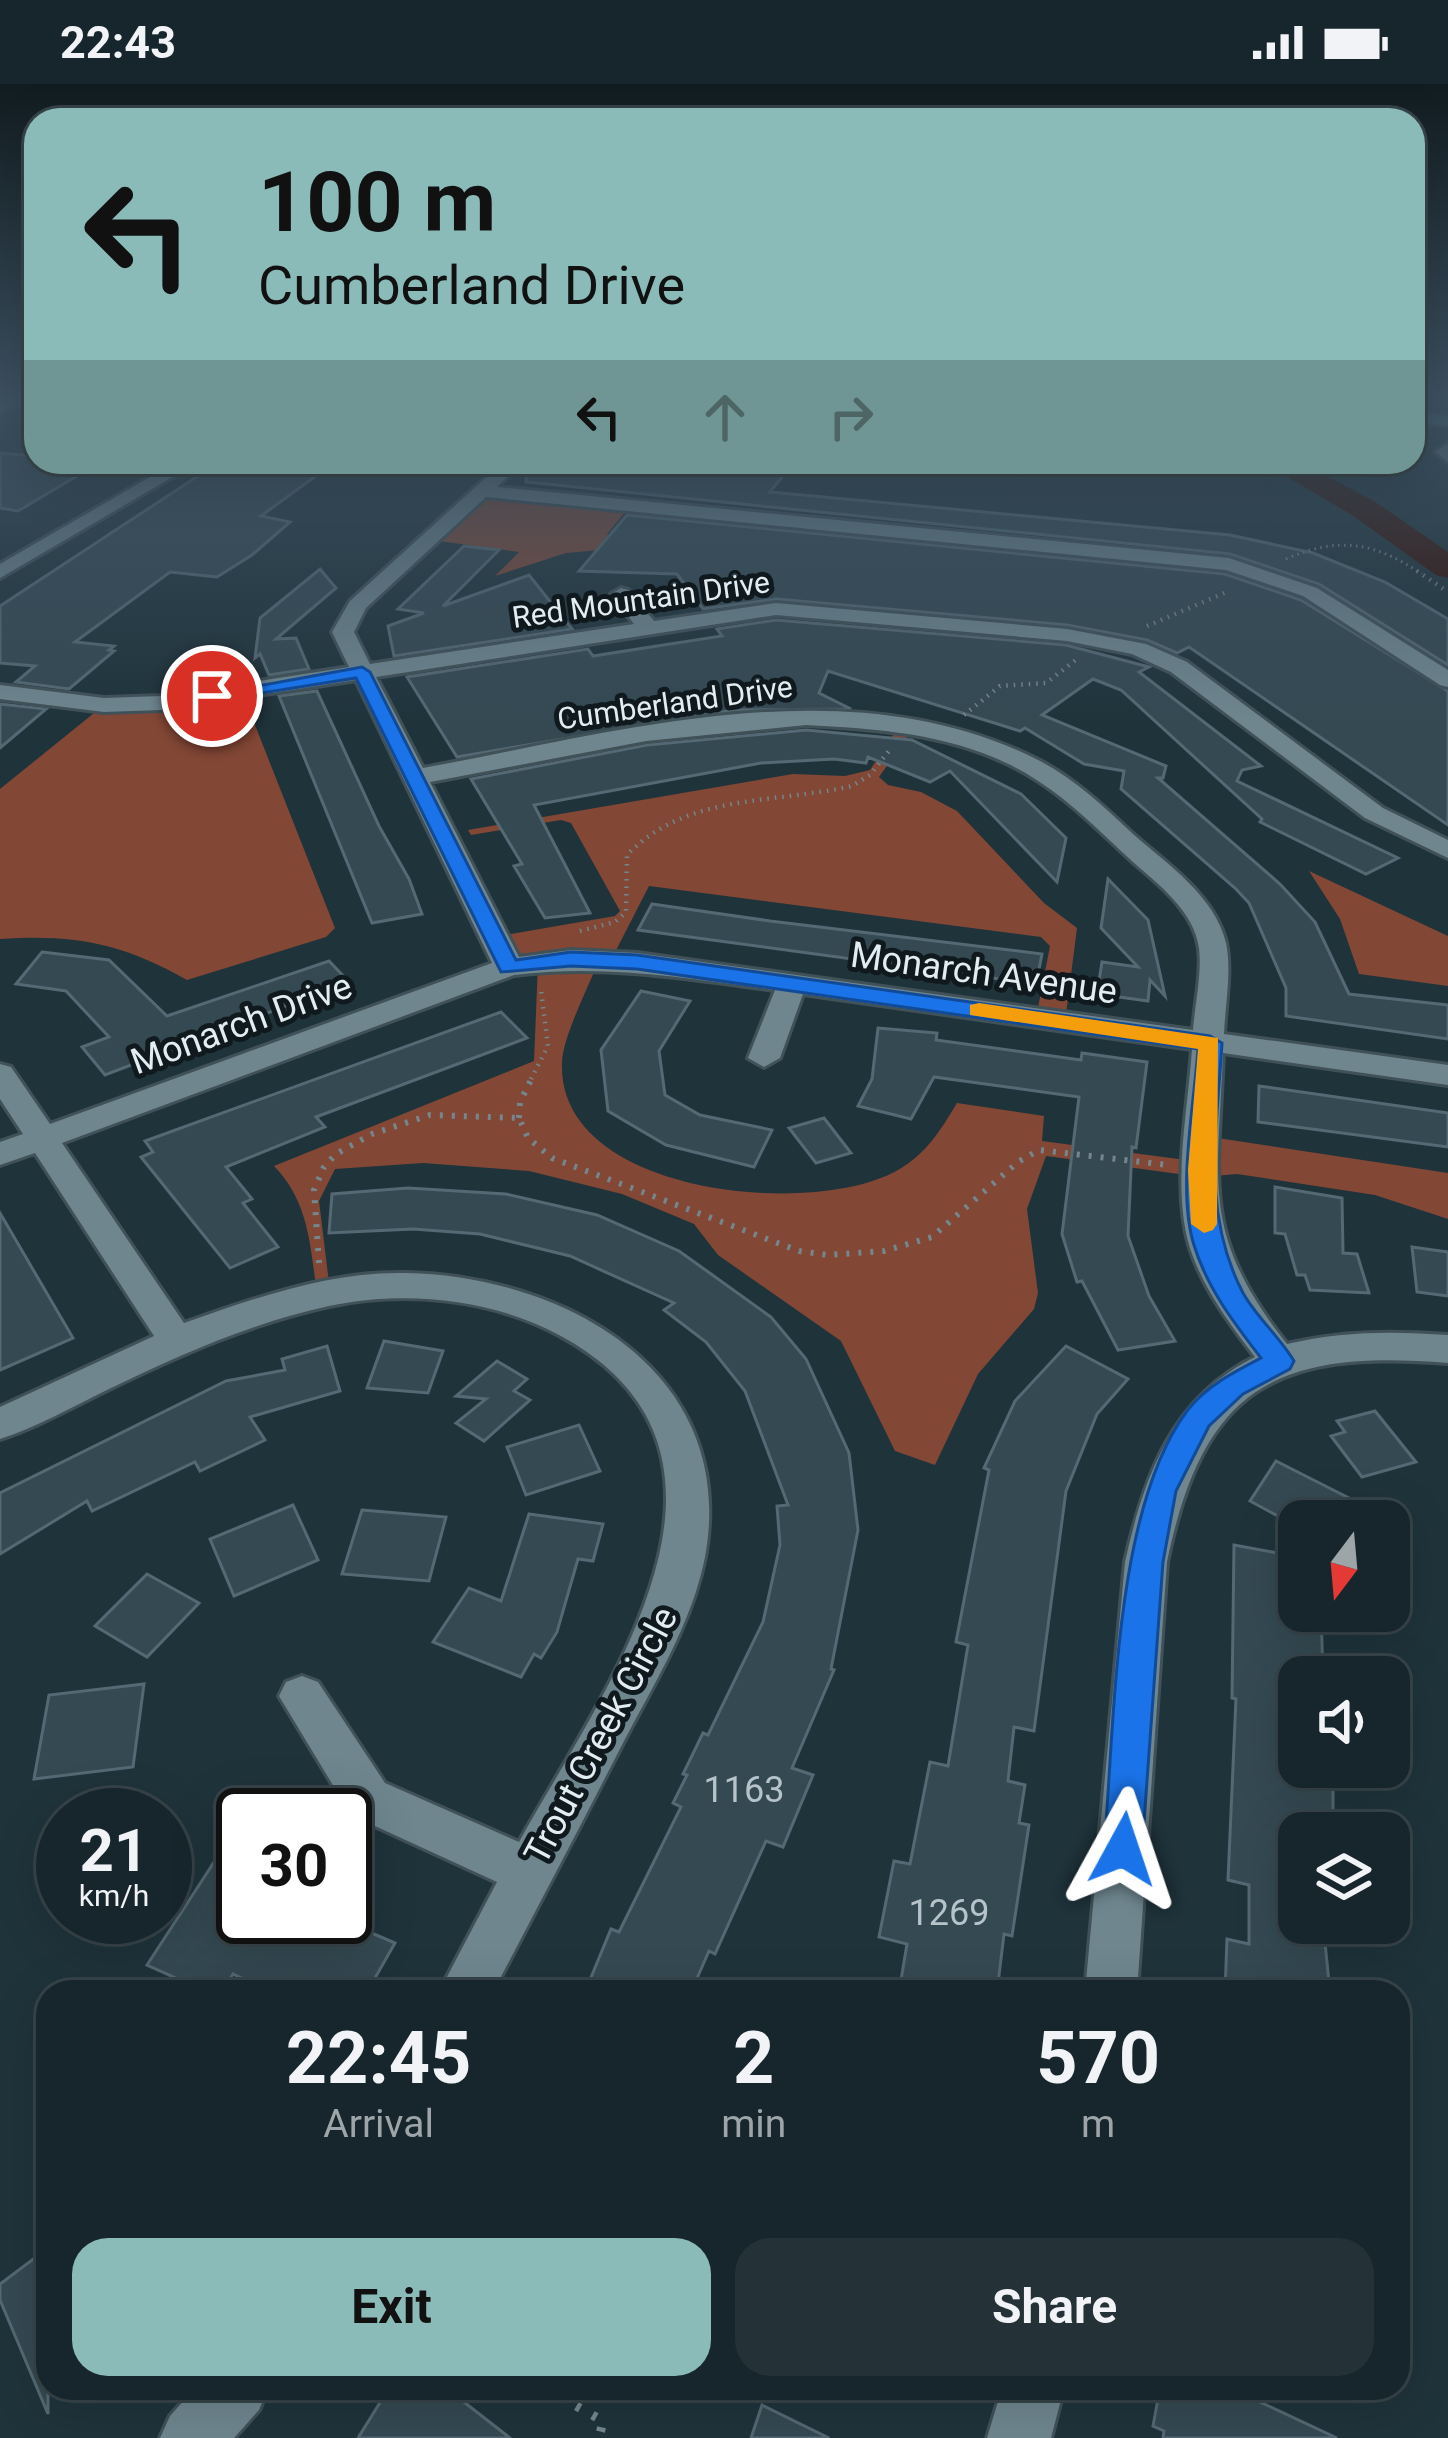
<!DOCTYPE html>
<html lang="en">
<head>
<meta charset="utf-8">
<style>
  body { margin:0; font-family:Roboto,sans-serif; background:#243238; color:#f1f3f6; height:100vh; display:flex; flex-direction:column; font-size:45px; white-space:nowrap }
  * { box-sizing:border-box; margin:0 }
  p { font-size:39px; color:#9ea5a9 }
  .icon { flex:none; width:66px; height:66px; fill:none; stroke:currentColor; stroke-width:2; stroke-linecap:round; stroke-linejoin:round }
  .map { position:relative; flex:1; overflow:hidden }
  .side { position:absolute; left:36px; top:1896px; width:1374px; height:420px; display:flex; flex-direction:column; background:#17262c; border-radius:36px; box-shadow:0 12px 48px #0002,0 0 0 3px #364348 }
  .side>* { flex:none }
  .banner { position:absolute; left:24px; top:24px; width:1401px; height:366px; border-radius:36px; box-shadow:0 12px 48px #0002,0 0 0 3px #364348; background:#8bbbb9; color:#111; overflow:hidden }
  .needle { width:78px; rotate:196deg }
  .controls { position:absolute; left:1278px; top:1416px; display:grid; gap:24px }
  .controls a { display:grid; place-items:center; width:132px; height:132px; border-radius:24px; background:#17262c; box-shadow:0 12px 48px #0002,0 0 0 3px #364348; font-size:60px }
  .speed { position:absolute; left:36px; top:1704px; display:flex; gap:24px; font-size:60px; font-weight:700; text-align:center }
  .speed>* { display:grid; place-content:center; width:156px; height:156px; border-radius:50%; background:#17262c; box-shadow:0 12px 48px #0002,0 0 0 3px #364348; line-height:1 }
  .speed small { font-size:30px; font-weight:400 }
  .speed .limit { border:6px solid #111; border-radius:18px; background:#fff; color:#111 }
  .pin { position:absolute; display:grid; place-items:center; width:102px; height:102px; color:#fff; margin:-51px; border:6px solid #fff; border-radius:50%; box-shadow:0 3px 12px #0007 }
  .me { position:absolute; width:132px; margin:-66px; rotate:5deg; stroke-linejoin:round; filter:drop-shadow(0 0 9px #0008) }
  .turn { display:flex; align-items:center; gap:42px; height:252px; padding:0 36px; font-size:54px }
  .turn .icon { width:156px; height:156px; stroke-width:2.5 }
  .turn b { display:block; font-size:84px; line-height:102px }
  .lanes { display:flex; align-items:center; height:114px; padding:0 36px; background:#0003; justify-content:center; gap:60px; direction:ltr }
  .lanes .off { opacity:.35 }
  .eta { display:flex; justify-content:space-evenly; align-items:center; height:204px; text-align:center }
  .eta b { font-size:72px; font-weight:700; line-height:84px }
  .action { display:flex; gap:24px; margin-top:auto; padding:24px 36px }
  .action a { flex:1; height:138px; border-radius:36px; background:#8bbbb9; color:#111; font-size:48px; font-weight:700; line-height:138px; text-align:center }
  .action a+a { background:#243238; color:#f1f3f6 }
  .status { display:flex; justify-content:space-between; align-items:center; height:84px; padding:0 60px; background:#17262c; direction:ltr }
  .status svg { height:33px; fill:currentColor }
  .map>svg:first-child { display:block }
  .green { fill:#834735 }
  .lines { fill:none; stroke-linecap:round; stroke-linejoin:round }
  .river { fill:#340c02; fill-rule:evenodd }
  .building { fill:#344952; stroke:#546973; stroke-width:3 }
  .street-casing { stroke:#405158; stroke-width:6 }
  .secondary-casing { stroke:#405158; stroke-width:6 }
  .path-far3 { stroke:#75868c; stroke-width:3; stroke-dasharray:1.5 4.5; stroke-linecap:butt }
  .path-far2 { stroke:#75868c; stroke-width:4.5; stroke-dasharray:1.5 6; stroke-linecap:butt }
  .path-far1 { stroke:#75868c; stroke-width:6; stroke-dasharray:3 9; stroke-linecap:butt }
  .path { stroke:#75868c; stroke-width:9; stroke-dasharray:4.5 14; stroke-linecap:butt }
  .street { fill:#6f868f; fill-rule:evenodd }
  .secondary { fill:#6090a2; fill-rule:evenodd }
  .route { fill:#1a73e8; stroke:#114b97; stroke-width:3 }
  .slow { fill:#f59e0b }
  .labels { text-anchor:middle; stroke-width:10; stroke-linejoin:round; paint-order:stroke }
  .far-street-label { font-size:30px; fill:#e1edf2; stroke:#10191d }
  .street-label { font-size:36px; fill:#e1edf2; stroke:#10191d }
  .near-number-label { font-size:36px; fill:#b6c4ca }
</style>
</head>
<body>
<div class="status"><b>22:43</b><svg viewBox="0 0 49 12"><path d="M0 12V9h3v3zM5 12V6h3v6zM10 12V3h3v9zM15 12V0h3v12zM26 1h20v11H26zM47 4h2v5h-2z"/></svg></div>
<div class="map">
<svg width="1448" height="2354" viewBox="0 0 1448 2354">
  <rect width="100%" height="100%" fill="#1f333b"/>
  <g class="green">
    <path d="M485,407L631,421L607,450L623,464L566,469L495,492L519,468L432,456Z"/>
    <path d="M242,608L335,844L326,853L187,896C122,859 74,850 0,855V705L104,621Z"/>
    <path d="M901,639L915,642L879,693L888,701L921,708L957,727L1044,819L1077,844L1065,938L1036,934L1050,862L1041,853L649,802L611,876H599C589,902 563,952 562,978C556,1111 813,1135 898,1086C927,1069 940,1047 957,1019L1044,1032L1042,1057L1201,1078L1204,1052L1448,1089V1135L1375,1111L1237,1090L1201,1093L1046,1072L1027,1125L1038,1209L1034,1225L978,1290L935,1381L895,1367L841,1257L718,1171L694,1140L622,1110L529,1087L423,1079L335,1085L319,1117L330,1207L317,1209C310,1161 309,1118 274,1082L534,977L538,880L509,883L494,853L615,832L620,827L571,739L561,736L471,751L468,746L793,690L845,692L870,686Z"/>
    <path d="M1309,787L1448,852V902L1359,890L1340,835Z"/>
  </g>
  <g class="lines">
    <path class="river" d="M1262,378H1300L1374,417L1448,468V494L1436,491L1352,431Z"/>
  </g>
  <g class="building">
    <path d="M0,369L36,372V378L99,379L18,427L0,424Z"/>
    <path d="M213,378H335L261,432L290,438L252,471L217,493L170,488L75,558L114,562L109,566L114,567L69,605L16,598L35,582L0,579V522L201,390L212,391Z"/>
    <path d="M527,378H742L790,383L770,408L1230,451L1313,469L1385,498L1448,535V581L1319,500L1230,470L526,398Z"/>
    <path d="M627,431L1225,490L1301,516L1448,607V741L1189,563L1177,569L1147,556L1067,541L776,515L703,525L677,490L579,487Z"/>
    <path d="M464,462L499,466L443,522L529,491L572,545L394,572L388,542L424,529L398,525Z"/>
    <path d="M320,485L336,504L276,555L296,554L309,585L269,591L260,570L255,574L260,534Z"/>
    <path d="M776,536L1066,561L1149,583L1139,588L1261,682L1242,686L1237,697L1398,774L1366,790L1260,738L1262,735L1121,606L1093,595L1042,631L1166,682L1163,694H1158L1280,800L1315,838L1349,910L1448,921V955L1286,932V904L1249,819L1235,804L1121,705L1124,687L1084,680L1025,644L1020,647L828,587L819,609L851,625L734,626L457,673L407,593L588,565L593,572L644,564L722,552L717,545Z"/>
    <path d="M317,607L379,742L409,795L422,830L372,839L279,612Z"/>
    <path d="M0,620L46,625L0,664Z"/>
    <path d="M806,646L912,656L1021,710L1066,754L1057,798L950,687L930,698L868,673L866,679L834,675L761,679L534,721L590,829L545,834L514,782L522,780L471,695L647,661Z"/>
    <path d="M1108,795L1148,836L1165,912L1150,896L1148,917L1097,910L1102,878L1138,883L1101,844Z"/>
    <path d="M652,820L770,837L1042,870L1036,900L638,846Z"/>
    <path d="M42,868L109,876L167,932L329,877L349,898L105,991L82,963L109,953L66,907L16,900Z"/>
    <path d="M641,907L690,917L659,967L665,1011L700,1031L772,1046L754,1083L666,1061L608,1027L601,966Z"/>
    <path d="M501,928L527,954L316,1033L325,1043L226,1083L252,1115L243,1119L278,1163L230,1184L141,1073L153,1068L145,1057Z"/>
    <path d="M878,944L937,949L936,956L1081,976L1082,969L1147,978L1136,1064L1132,1063L1128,1152L1149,1212L1175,1257L1118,1266L1082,1197L1077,1198L1062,1150L1079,1013L934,993L911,1035L858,1022L872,995Z"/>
    <path d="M1259,1002L1448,1029V1063L1258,1038Z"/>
    <path d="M824,1034L851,1069L816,1079L789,1044Z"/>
    <path d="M1275,1103L1342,1114L1343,1169L1357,1170L1369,1209L1310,1206L1305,1191H1297L1285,1150L1275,1149Z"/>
    <path d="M408,1104L506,1110L597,1131L679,1167L771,1233L806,1275L849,1369L858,1446L831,1585L834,1586L792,1684L813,1691L783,1763L766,1757L715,1870L709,1867L691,1908H585L611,1845L619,1848L681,1723L673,1719L687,1691L683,1690L703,1649L708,1651L763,1538L780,1461L777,1422L788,1421L745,1307L706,1258L664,1226L674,1219L570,1172L480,1150L413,1145L329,1149L332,1110Z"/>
    <path d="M0,1129L73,1254L0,1286Z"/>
    <path d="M1412,1163L1448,1168V1212L1417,1208Z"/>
    <path d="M384,1257L443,1267L428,1309L367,1304Z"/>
    <path d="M327,1262L340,1307L250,1333L265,1356L200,1387L195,1378L92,1427L87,1417L0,1470V1409L226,1297L285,1286L282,1275Z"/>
    <path d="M1066,1262L1128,1295L1097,1330L1066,1407L1034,1647L1014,1643L1008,1697L1025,1701L1019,1739L1029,1741L1012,1852L1004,1850L997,1908H899L907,1860L879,1853L894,1777L910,1780L930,1678L948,1682L968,1561L956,1558L989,1386L984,1384L1015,1317Z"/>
    <path d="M497,1277L527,1295L514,1307L530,1316L484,1357L456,1339L486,1315L456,1312Z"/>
    <path d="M1375,1327L1416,1378L1362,1393L1331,1352L1345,1348L1337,1337Z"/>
    <path d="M579,1341L600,1387L526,1411L507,1363Z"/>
    <path d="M1276,1377L1349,1414L1334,1437H1287L1250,1417Z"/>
    <path d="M293,1421L318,1476L234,1512L210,1455Z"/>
    <path d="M362,1426L446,1433L429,1497L342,1490Z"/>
    <path d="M529,1430L603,1440L593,1477L578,1475L557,1548L541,1574L534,1570L521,1593L433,1558L469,1504L501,1517Z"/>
    <path d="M1234,1461L1299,1473V1527H1321L1323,1593H1299V1683H1333V1745L1299,1737V1839H1323L1330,1908H1225L1227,1855L1249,1860V1801L1228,1796L1236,1615L1232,1614Z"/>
    <path d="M147,1490L199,1519L147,1573L95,1542Z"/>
    <path d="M144,1600L133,1683L34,1695L49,1611Z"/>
    <path d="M220,1769L243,1779V1833H358L353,1841L395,1859L367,1908H270L233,1890L222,1908H207L147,1881Z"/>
    <path d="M48,2164V2330L0,2216V2200Z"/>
    <path d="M389,2304H446L510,2354H358Z"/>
    <path d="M1160,2304H1230L1337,2354H1163L1164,2347L1153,2342Z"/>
    <path d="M762,2321L829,2354H751Z"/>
  </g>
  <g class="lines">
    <g class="street-casing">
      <g id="street">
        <path d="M1448,359V378L1435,368Z"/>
        <path d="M176,378H198L0,494V480Z"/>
        <path d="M503,378H522L497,403L1229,474L1317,504L1448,586V603L1440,601L1303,512L1226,486L486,413L366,524L354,548L370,580L634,540L611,510L621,504L628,506L654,537L776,519L1067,545L1146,560L1187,578L1383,724L1448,756V774L1365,734L1171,588L1132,570L1067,557L776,531L376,593L423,684C620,648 850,579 1040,677C1075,695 1104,723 1133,750C1167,780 1215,812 1226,859C1232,887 1225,922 1224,950L1448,981V1001L1223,969C1218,1101 1200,1150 1287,1260C1342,1247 1392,1247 1448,1251V1279C1276,1265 1203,1303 1167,1478L1137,1908H1085L1125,1478C1144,1393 1172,1314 1255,1273C1229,1239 1202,1203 1189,1161C1172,1101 1188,1026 1192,965L803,910L780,974L764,983L748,974L775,906C687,894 603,880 514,891L62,1059L184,1239C255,1214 330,1187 406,1189C565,1192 739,1288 705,1473C692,1539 655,1598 624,1657C581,1741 537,1824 493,1908H439L497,1798L351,1731L279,1612L286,1598L302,1592L318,1598L385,1699L519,1758C600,1611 782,1371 559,1251C490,1214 404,1206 329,1222C251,1239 179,1271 107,1306C72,1323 37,1343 0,1355V1323L154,1252L35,1069L0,1081V1058L23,1050L0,1015V980L11,983L50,1040L492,879L356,596L161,626L104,628L0,615V601L104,614L161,612L349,583L332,548L350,517ZM806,641C885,645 967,651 1035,695C1072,718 1101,749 1133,778C1158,800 1194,827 1199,864C1202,890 1195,920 1193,946L637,869L571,866L519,873L430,698L646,657Z"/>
        <path d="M195,2304H268L259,2326L234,2354H160L170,2332Z"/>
        <path d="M1002,2304H1064L1051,2354H987Z"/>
      </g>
    </g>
    <g class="secondary-casing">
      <g id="secondary">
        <path d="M12,311H32L0,328V317Z"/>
        <path d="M1413,329L1448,332V342L1413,339Z"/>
      </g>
    </g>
    <path class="path-far3" d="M1286,475C1339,452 1374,458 1422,490"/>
    <g class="path-far2">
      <path d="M1417,487L1448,508"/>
      <path d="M1147,542L1229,507"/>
      <path d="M964,631L1000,602L1046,599L1077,575"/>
      <path d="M580,847L615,838L626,828L627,771C686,709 774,720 852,702L870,691L892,663"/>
      <path d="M531,995L548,962L541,906"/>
    </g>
    <g class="path-far1">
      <path d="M519,1034L520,1018L533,992"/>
      <path d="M319,1179L314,1106L324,1083L336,1070L372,1050L430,1031L519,1034L528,1054L552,1074L799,1167L828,1171L884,1167L932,1153L1018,1078L1039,1066L1168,1081"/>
    </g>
    <path class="path" d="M544,2304L603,2337L599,2354"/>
    <use href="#street" class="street"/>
    <use href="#secondary" class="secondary"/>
  </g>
  <linearGradient id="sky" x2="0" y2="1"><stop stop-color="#111c20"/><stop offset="0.49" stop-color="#3c5060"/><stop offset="1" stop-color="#3c5060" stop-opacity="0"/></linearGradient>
  <rect width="1448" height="640" fill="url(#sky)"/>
  <path class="route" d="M362,583L370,588L516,876L571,868L637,871L1210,952L1222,959C1217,1047 1201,1129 1243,1209C1257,1234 1280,1253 1294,1277L1290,1285L1243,1310L1209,1342L1176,1407L1163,1478L1142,1765L1136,1777L1123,1783L1110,1777L1104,1765C1115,1641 1113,1426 1187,1327C1206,1302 1234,1288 1261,1274C1234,1239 1207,1204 1194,1161C1177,1107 1194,1022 1198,965L637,885L571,882L501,888L356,594L212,617L203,612Z"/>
  <path class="slow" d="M979,919L1218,954L1217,1140L1213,1146L1204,1149L1191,1140L1188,1086L1198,965L970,931V921Z"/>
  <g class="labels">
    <g class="far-street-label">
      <text transform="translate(641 516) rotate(-8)" y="10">Red Mountain Drive</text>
      <text transform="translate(675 619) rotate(-8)" y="10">Cumberland Drive</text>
    </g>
    <g class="street-label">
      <text transform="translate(984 888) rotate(8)" y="13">Monarch Avenue</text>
      <text transform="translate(241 939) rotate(-20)" y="13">Monarch Drive</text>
      <text transform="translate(600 1651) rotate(-62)" y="13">Trout Creek Circle</text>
    </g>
    <g class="near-number-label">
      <text x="744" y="1718">1163</text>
      <text x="949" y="1841">1269</text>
    </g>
  </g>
</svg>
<div class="controls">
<a><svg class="needle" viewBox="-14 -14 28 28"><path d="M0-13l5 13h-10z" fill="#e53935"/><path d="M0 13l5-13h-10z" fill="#9ea5a9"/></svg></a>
<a><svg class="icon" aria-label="sound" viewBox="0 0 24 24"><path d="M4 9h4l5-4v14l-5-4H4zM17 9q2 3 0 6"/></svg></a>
<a><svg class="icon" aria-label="layers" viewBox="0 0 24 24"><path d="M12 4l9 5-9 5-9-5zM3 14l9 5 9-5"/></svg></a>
</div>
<div class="speed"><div>21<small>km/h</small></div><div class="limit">30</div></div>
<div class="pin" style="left:212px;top:612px;background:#d93025"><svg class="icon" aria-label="arrive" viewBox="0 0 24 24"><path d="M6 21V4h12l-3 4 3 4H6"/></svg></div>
<svg class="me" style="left:1123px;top:1765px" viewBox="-20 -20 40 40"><path d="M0-17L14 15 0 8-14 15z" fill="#1a73e8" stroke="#fff" stroke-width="4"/></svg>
<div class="banner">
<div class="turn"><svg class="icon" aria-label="left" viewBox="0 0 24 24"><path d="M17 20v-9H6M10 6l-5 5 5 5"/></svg><div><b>100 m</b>Cumberland Drive</div></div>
<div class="lanes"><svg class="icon" aria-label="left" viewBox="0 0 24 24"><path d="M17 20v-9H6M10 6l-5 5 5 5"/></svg><svg class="icon off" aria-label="ahead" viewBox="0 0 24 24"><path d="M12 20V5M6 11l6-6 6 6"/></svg><svg class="icon off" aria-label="right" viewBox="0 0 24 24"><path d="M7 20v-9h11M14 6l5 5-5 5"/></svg></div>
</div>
<section class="side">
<div class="eta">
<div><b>22:45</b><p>Arrival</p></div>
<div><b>2</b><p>min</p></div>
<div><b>570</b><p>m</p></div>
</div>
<div class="action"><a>Exit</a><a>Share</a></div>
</section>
</div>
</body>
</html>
